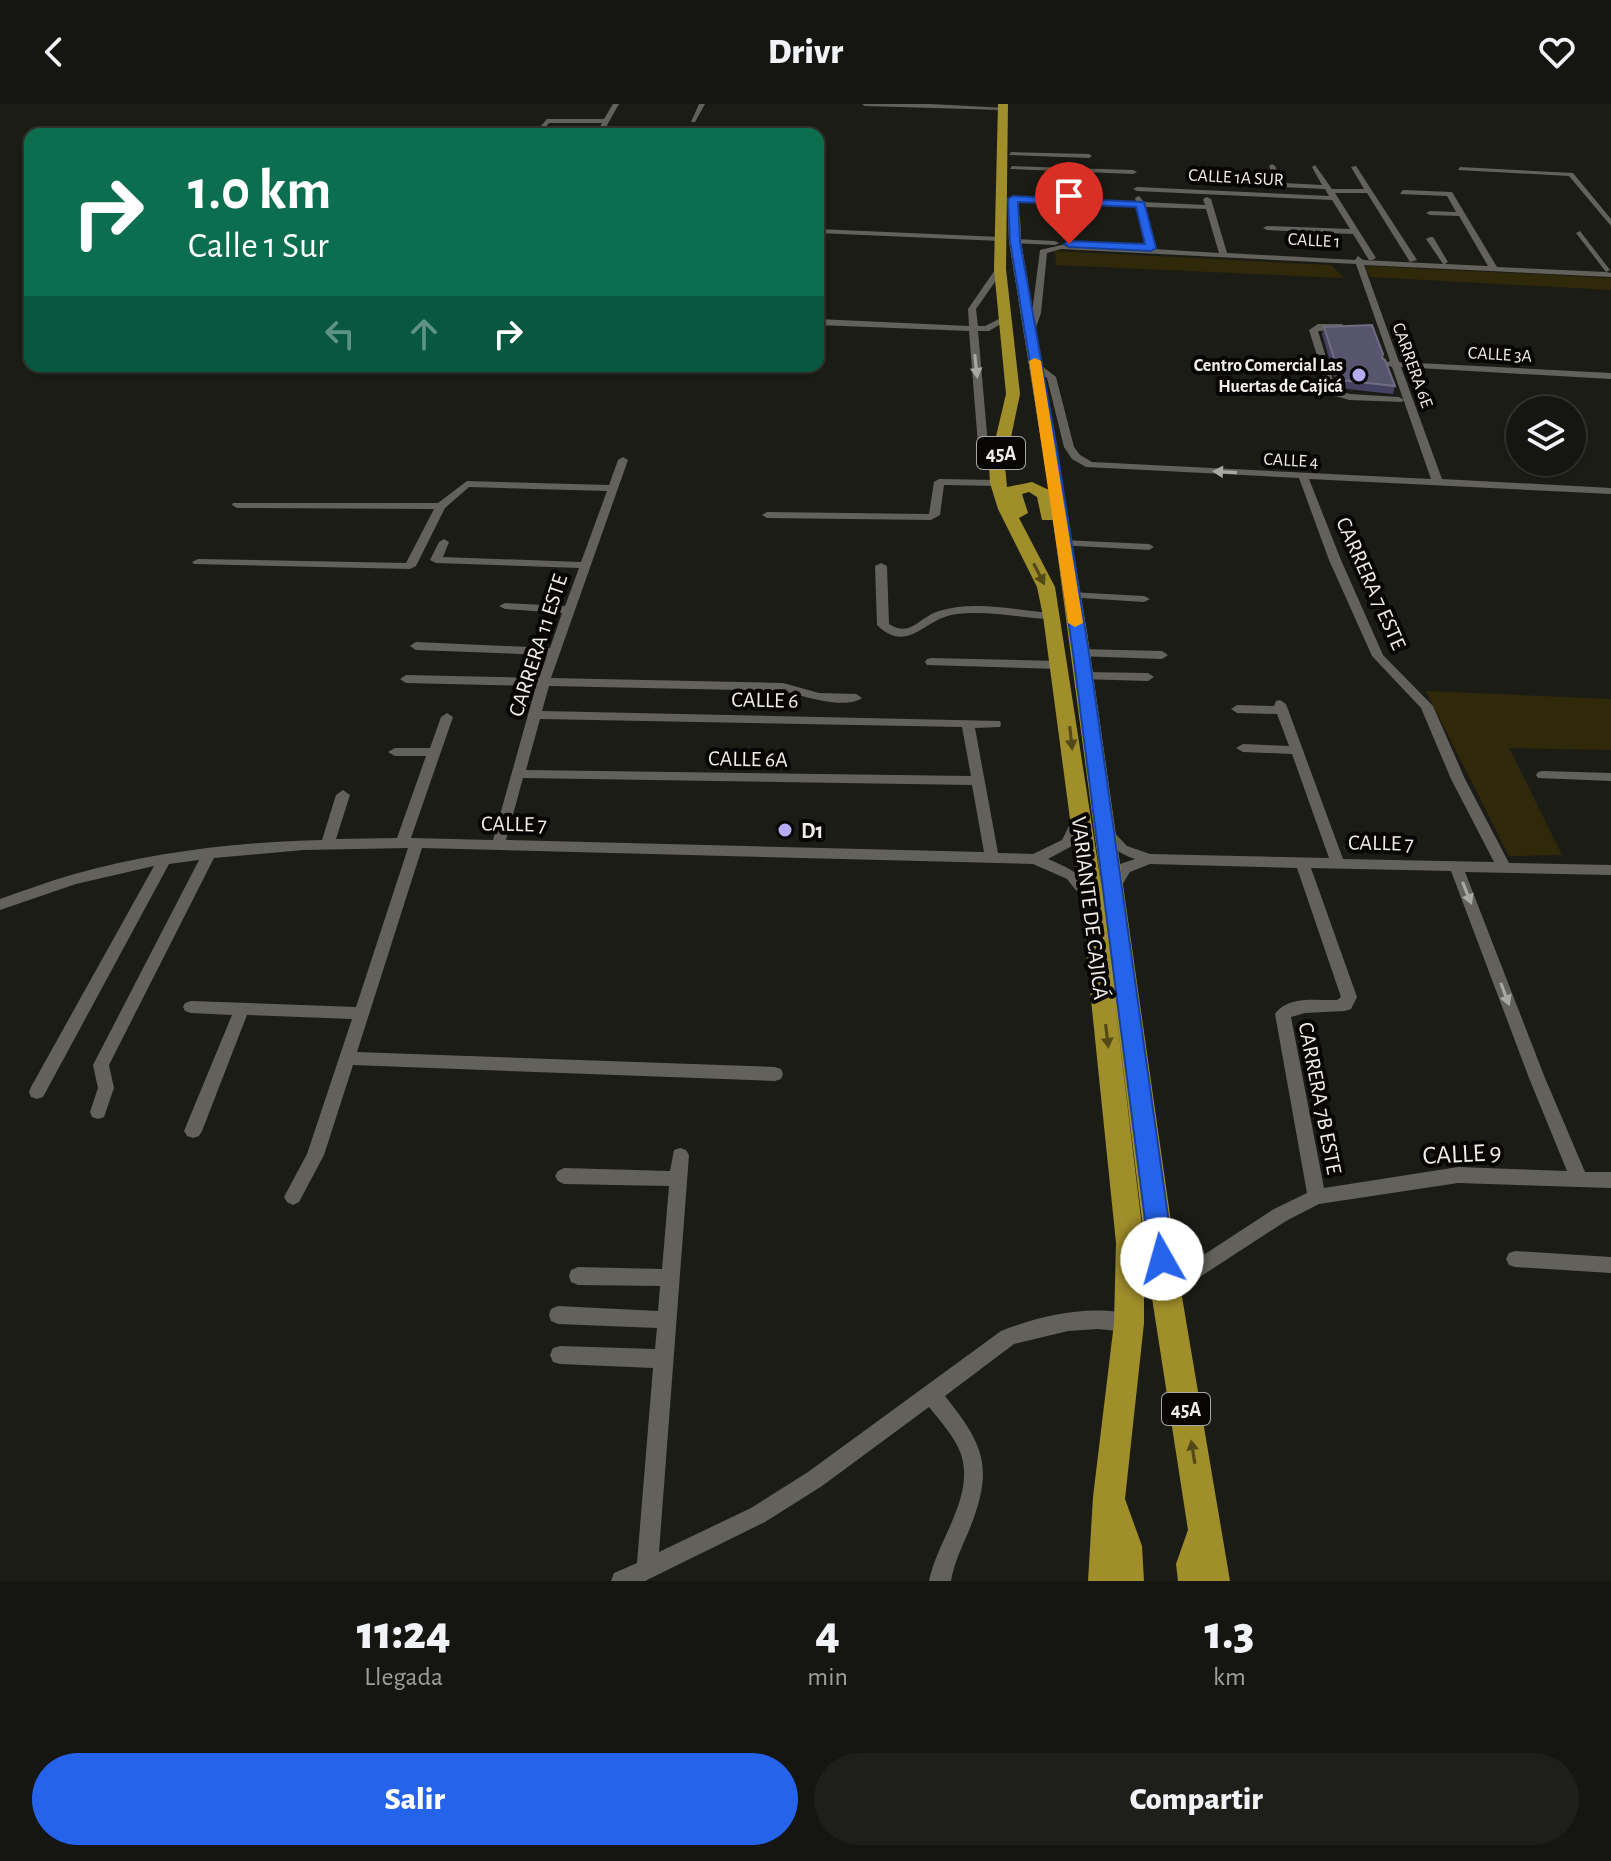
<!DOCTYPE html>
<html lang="es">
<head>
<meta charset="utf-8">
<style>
  body { margin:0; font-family:"Alegreya Sans",sans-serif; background:#1e1e1a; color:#f1f3f6; height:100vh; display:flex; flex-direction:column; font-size:30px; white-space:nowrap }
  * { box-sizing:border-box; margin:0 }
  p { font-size:26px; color:#9d9f9f }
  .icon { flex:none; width:44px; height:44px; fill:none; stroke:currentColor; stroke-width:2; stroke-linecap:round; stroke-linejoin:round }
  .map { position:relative; height:1477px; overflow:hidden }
  .panel { display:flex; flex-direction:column; background:#151511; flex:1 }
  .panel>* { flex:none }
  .top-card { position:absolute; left:24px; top:24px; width:800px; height:244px; border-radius:16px; box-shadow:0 2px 6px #0004,0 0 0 2px #343431; background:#0b6e4f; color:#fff; overflow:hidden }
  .controls { position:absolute; left:1506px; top:292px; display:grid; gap:16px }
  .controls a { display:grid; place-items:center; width:80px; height:80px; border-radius:50%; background:#151511; box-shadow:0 2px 6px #0004,0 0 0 2px #343431; font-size:40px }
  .pin { position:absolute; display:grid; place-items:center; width:68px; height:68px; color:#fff; margin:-82px -34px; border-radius:50% 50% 50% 0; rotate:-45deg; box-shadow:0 0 8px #0007 }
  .pin .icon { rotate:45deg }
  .me { position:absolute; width:88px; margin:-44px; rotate:353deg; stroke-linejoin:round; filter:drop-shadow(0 0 6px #0008) }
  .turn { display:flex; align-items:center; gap:28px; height:168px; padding:0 32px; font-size:36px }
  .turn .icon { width:104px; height:104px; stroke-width:2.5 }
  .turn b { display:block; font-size:56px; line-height:68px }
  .lanes { display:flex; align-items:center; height:76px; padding:0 32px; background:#0003; justify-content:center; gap:40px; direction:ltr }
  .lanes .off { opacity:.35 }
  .eta { display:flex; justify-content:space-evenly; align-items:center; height:136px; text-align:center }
  .eta b { font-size:48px; font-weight:800; line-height:56px }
  .primary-button { display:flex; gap:16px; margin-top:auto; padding:16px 32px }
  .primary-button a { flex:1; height:92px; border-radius:48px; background:#2563eb; color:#fff; font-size:32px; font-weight:800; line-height:92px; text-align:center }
  .primary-button a+a { background:#1e1e1a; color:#f1f3f6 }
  header { display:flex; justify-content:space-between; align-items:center; height:104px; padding:0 32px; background:#151511; font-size:36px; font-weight:800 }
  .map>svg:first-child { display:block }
  .green { fill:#2f290a }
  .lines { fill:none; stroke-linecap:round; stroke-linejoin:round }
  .minor { fill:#62615b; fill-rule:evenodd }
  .highway { fill:#a08e2a; fill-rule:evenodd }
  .wall { fill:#454160 }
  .building { fill:#57546e; stroke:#6f6c82; stroke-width:2 }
  .oneway { fill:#a8a8a3 }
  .oneway2 { fill:#544a18 }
  .route { fill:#2563eb; stroke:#184099; stroke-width:2 }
  .slow { fill:#f59e0b }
  .poi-dot { fill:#b5acf8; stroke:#070605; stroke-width:3 }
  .labels { text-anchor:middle; stroke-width:8; stroke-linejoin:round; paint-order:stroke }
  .far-street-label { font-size:18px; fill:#efeeeb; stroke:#070605 }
  .far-poi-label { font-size:18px; font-weight:bold; fill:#efeeeb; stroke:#070605; text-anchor:end }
  .shield { fill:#070605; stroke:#a9a8a6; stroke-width:2 }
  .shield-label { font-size:20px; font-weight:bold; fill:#efeeeb }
  .street-label { font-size:22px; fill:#efeeeb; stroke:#070605 }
  .poi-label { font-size:22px; font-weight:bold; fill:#efeeeb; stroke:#070605; text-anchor:start }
  .near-street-label { font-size:26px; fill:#efeeeb; stroke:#070605 }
</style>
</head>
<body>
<header><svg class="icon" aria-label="back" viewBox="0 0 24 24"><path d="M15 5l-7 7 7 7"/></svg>Drivr<svg class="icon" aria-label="heart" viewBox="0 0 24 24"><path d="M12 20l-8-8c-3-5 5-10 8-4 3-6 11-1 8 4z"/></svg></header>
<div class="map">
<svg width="1611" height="1477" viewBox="0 0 1611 1477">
  <rect width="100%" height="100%" fill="#1c1c17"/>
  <g class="green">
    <path d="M1055,147L1331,161L1344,174L1056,161Z"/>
    <path d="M1365,162L1611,174V186L1370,173Z"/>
    <path d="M1426,587L1611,595V646L1509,644L1562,751L1509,752Z"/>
  </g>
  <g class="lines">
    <g class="minor">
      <path d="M613,0H619L602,30H596L602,19H549L540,30H534L547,15H604Z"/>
      <path d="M699,0H705L695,18H691Z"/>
      <path d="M862,0H930L1005,4L1002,6L865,2Z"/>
      <path d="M1011,48L1089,50L1092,52L1089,54L1009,51Z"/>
      <path d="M1272,60L1275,62L1284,79L1322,81L1312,63L1315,61L1332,85H1364L1351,63L1356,62L1417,156L1410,158L1367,89H1335L1376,154L1372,156H1369L1353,130L1267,126L1263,124L1267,122L1350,125L1332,96L1137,87L1133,85L1137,83L1329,92L1325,85L1240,81L1236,79L1240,77L1276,79L1269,62Z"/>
      <path d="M1012,62L1133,66L1137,68L1133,70L1010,65Z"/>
      <path d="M1460,63L1573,69L1611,115V122L1569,72L1458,66Z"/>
      <path d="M1403,86L1452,88L1497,163L1606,168L1576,129L1580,127L1610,166L1606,168L1611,169V173L1364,161L1399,258L1611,269V275L1401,263L1442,375L1611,384V390L1309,375L1341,456L1383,551L1433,602L1465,675L1509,759L1611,761V771L1465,768L1545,974L1585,1068H1611V1084L1458,1079L1319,1100L1286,1117L1166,1195L1159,1192L1157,1186L1159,1180L1274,1105L1307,1089L1275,910C1289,891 1317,897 1337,896L1341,893L1297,764L1150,760L1130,768L1119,786L1114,787L1107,782L1120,760L1135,755C1118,749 1109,742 1099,728L1101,725H1111L1127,742L1150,750L1329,754L1292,650L1243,648L1236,644L1243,640L1289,642L1277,610L1237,609L1231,605L1237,601L1274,602L1276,597L1280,596L1286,600L1343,755L1494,758L1451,675L1421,604L1372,552L1329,456L1299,374L1086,363L1072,355L1064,343L1047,274L1030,261L1038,259L1056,273L1074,343L1080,351L1092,358L1431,375L1392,263L1382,260L1390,257L1356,160L1061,145L1047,149L1041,209L1035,226L1031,229L1027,226L1032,209L1040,146L1061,141L1148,145L1137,102L1013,97L1009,95L1013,93L1136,98L1135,94L1139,92L1144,98L1205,101L1203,95L1207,93L1211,95L1227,149L1355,156L1358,152L1363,156L1443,160L1426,135L1430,133H1433L1448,158L1445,160L1488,162L1459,112L1430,111L1426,109L1430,107L1456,108L1447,92L1400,90ZM1145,103L1206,105L1219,149L1154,145ZM1311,764L1451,767L1529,974L1567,1067L1458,1063L1324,1084L1291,913L1305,909L1345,907L1351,905L1357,893Z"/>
      <path d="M818,125L1000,133L1004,135L1000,137L818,129Z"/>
      <path d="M1015,135L1055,137L1059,139L1055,141L1012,139L1011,137Z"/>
      <path d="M997,163L1004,165L976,205L978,222H985L1007,211L1011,214L989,227H978L988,341L993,355L1002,362L997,365L985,358L978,341L969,227L818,221V215L969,222L968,205Z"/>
      <path d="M1318,220H1342L1346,223L1342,226L1318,227L1336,286L1350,290L1399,293L1404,296L1402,298L1349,296L1329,290L1309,226Z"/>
      <path d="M623,353L628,356L551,574L783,579L819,589L856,590L862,594C845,606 803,592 783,587L549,582L542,607L1000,617L1001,620L1000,623L975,624L998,749L1033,750L1062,736L1073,714H1083L1085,717L1072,742L1048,755C1071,765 1081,769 1095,791L1093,795H1083L1067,775L1033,760L422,744L357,948L775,963L781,965L783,970L781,975L775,977L353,961L324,1051L299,1098L293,1101L287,1098L284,1093L307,1050L352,915L247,911L202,1027L199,1032L193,1034L187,1032L184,1027L232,911L191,909L185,907L183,903L185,899L191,897L356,903L408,744L304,746L214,754L109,961L114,984L104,1013L98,1015L92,1013L90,1008L98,984L93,961L199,756L169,760L43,993L37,995L31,993L29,988L31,983L154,762L76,780L0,806V795C23,787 47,778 71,771C151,748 238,738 322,736L336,691L343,686L350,691L336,735L397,734L426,652H395L388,648L395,644H430L441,613L447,609L453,613L411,734L493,736L536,582L406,579L400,575L406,571L539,574L547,551L416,546L410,542L416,538L550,544L562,509L505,505L499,502L505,499L565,502L579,464L436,459L430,456L439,438L444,435L449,438L443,453L581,458L607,387L469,383L445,404L416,462L410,465L194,460L192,458L198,455L406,459L434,405L237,404L232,401L233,399H438L467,377L609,381L618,356ZM540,615L962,623L971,672L526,666ZM523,674L972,681L984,748L506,736Z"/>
      <path d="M939,375L998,376L1003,379L998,382L944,381L940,411L931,416L767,414L762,411L767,408L929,410L934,378Z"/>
      <path d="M1062,436L1149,440L1154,443L1149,446L1058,441V437Z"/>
      <path d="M881,459L887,462L889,520C911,534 919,513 939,507C974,496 1016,506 1052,509L1058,512L1052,515C1019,514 983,505 951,511C923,517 907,550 877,521L875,462Z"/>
      <path d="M1070,488L1144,492L1150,495L1144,498L1066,493L1064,491Z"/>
      <path d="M1081,545L1162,547L1168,551L1162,555L1077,552L1075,549L1077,546Z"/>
      <path d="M931,554L1059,557L1065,561L1059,565L927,561L925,558L927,555Z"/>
      <path d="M1084,568L1148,569L1154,573L1148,577L1080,575L1078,572Z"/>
      <path d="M1543,667L1611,669V677L1538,674L1536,671L1538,668Z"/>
      <path d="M680,1044L686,1046L689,1051L659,1448L751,1404L808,1368L1001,1227C1038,1212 1098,1198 1136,1213L1139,1219L1136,1225L1129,1228L1098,1225L1068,1227L1014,1240L945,1292C984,1341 994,1363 970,1424C963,1441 954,1458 951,1477H929C937,1436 975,1394 961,1350C955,1333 940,1317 929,1303L822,1382L765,1418L645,1477H611L614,1469L637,1459L653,1264L560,1260L553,1258L550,1251L553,1244L560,1242L655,1245L657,1224L558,1220L551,1217L549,1211L551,1205L558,1202L658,1207L660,1182L578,1181L571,1178L569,1172L571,1166L578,1163L662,1165L669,1082L564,1080L558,1077L555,1072L558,1067L564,1064L670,1067L674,1046Z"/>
      <path d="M1515,1147L1611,1153V1169L1515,1163L1509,1161L1506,1155L1509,1149Z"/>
    </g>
    <path class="highway" d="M998,0H1008L1006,165L1020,290L1005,362L1007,383L1032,378L1049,386L1009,137L1008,113L1014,109L1020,113L1021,137L1087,528L1180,1181L1230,1477H1178L1176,1460L1188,1426L1150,1181L1115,898L1144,1139V1219L1125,1395L1142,1442L1144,1477H1088L1093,1393L1114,1219L1116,1139L1081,798L1043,512L1037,483L998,405L990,379L989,362L1006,290L994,165ZM1029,388L1037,393L1042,416H1053L1102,786L1055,483L1019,414L1028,409L1022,390Z"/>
  </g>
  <path class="wall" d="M1324,223L1382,254L1395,282L1393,290L1338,284L1322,230Z"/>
  <path class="building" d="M1372,221L1383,250L1382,254L1385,256L1395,282L1341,276L1324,223Z"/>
  <defs><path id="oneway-solid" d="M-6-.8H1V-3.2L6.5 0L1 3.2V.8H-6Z" transform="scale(2)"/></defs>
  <g class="oneway">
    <use href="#oneway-solid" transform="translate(976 262) rotate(84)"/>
    <use href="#oneway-solid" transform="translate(1225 368) rotate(-177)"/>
    <use href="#oneway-solid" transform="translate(1467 789) rotate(68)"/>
    <use href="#oneway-solid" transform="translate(1505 890) rotate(69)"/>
  </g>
  <g class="oneway2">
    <use href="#oneway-solid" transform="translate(1039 470) rotate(63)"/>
    <use href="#oneway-solid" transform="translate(1071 634) rotate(84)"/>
    <use href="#oneway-solid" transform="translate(1107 932) rotate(83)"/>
    <use href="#oneway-solid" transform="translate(1193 1348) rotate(-99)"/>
  </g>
  <path class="route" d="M1013,92L1144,98L1156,144L1151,147L1069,143L1064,140L1069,137L1145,140L1136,103L1018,98L1020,137L1056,340L1089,549L1174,1155L1170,1162L1162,1165L1154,1162L1150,1155L1073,549L1043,340L1010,137L1008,95Z"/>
  <path class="slow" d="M1035,254L1041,257L1083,519L1075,523L1068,519L1029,257Z"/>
  <g class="poi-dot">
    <circle cx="1359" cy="271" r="8"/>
    <circle cx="785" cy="726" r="8"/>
  </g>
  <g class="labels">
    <g class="far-street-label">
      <text transform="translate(1236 73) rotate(3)" y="6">CALLE 1A SUR</text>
      <text transform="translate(1314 136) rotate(3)" y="6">CALLE 1</text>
      <text transform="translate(1500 250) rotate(3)" y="6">CALLE 3A</text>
      <text transform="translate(1413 261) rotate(70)" y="6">CARRERA 6E</text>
      <text transform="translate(1291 356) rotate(3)" y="6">CALLE 4</text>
    </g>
    <g class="far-poi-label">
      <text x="1343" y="267">Centro Comercial Las<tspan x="1343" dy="21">Huertas de Cajicá</tspan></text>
    </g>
    <g class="shield">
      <rect x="977" y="333" width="48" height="32" rx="6"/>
      <rect x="1162" y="1289" width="48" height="32" rx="6"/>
    </g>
    <g class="shield-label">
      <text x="1001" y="356">45A</text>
      <text x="1186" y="1312">45A</text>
    </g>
    <g class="street-label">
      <text transform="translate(1372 479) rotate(66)" y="8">CARRERA 7 ESTE</text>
      <text transform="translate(537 541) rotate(-72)" y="8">CARRERA 11 ESTE</text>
      <text transform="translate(765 595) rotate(1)" y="8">CALLE 6</text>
      <text transform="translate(748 654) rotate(1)" y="8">CALLE 6A</text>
      <text transform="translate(514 719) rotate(1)" y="8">CALLE 7</text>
      <text transform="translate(1381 738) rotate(1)" y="8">CALLE 7</text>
      <text transform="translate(1091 804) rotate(83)" y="8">VARIANTE DE CAJICÁ</text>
      <text transform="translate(1321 994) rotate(79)" y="8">CARRERA 7B ESTE</text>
    </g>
    <g class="poi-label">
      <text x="801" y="734">D1</text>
    </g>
    <g class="near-street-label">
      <text transform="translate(1462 1049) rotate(-3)" y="9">CALLE 9</text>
    </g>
  </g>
</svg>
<div class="controls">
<a><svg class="icon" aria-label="layers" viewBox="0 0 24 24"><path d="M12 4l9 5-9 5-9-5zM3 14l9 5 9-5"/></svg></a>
</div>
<div class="pin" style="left:1069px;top:140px;background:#d93025"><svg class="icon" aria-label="arrive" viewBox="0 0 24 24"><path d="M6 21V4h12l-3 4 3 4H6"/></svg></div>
<svg class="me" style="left:1162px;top:1155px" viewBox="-20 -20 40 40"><circle r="19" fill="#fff"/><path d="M0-13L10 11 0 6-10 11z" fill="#2563eb"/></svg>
<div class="top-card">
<div class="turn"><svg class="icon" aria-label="right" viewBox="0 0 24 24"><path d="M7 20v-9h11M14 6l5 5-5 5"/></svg><div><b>1.0 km</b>Calle 1 Sur</div></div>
<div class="lanes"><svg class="icon off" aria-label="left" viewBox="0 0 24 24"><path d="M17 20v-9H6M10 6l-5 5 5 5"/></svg><svg class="icon off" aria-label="ahead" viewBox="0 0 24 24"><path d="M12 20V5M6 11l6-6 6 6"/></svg><svg class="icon" aria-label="right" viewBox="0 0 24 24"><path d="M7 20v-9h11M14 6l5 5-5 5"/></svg></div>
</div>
</div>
<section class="panel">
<div class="eta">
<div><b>11:24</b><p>Llegada</p></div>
<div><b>4</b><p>min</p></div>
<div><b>1.3</b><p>km</p></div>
</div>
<div class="primary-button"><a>Salir</a><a>Compartir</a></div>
</section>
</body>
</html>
